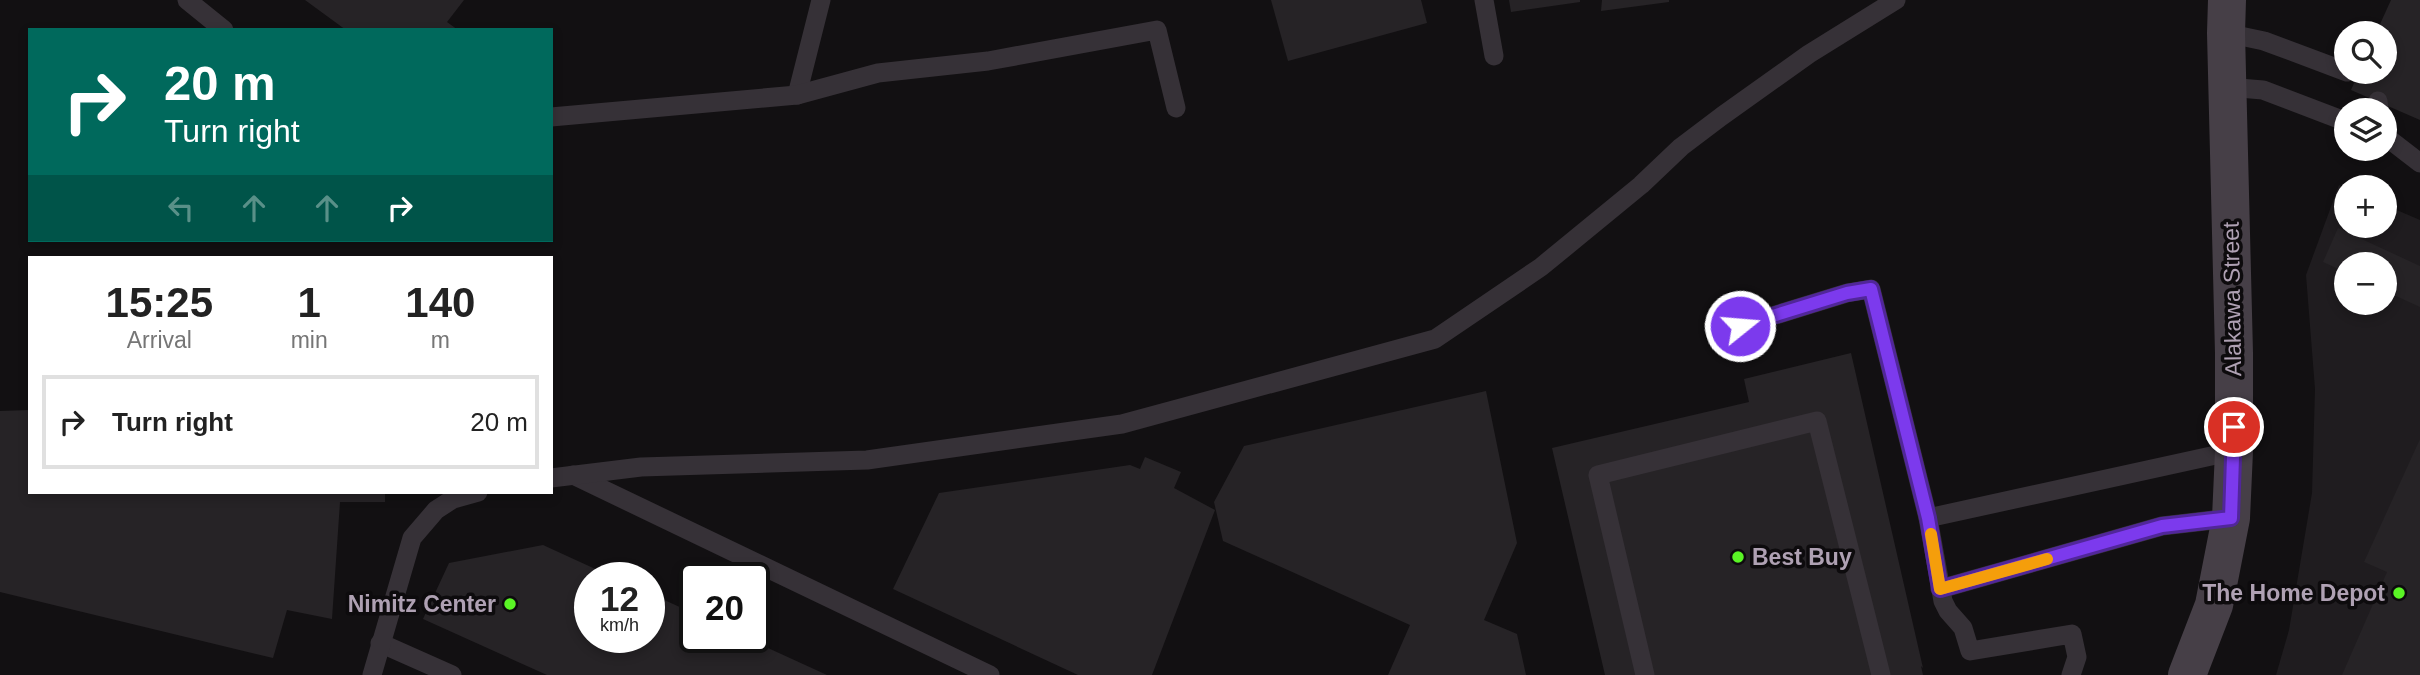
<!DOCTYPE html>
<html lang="en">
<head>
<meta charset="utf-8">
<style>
  body { margin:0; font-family:Helvetica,sans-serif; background:#f2f2f2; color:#222; height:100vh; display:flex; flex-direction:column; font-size:26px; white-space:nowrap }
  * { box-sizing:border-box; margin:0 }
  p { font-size:23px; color:#767676 }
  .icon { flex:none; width:38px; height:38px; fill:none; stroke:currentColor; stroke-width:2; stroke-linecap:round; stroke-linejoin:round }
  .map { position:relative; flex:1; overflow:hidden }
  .side { position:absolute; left:28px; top:256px; width:525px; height:238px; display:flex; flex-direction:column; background:#fff; border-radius:0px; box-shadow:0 4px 10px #0003 }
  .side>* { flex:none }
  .hud { position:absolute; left:28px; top:28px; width:525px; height:214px; border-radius:0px; box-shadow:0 4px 10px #0003; background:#00695c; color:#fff; overflow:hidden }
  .tools { position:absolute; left:2334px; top:21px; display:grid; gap:14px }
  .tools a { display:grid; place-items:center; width:63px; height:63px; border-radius:50%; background:#fff; box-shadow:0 4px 10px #0003; font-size:35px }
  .speed { position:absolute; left:574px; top:562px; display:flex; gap:14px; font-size:35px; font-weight:700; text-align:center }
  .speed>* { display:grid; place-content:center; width:91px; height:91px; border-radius:50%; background:#fff; box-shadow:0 4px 10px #0003; line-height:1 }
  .speed small { font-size:18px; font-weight:400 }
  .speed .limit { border:4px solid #111; border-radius:10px; background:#fff; color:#111 }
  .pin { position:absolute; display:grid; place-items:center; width:60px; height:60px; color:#fff; margin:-30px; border:4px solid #fff; border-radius:50%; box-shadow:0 2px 7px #0007 }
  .me { position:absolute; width:77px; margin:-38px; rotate:73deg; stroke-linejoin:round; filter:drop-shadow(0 0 5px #0008) }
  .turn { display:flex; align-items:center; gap:24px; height:147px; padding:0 21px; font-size:32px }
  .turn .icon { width:91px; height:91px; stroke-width:2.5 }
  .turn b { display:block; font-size:49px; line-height:60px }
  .lanes { display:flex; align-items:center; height:66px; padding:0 21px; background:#0003; justify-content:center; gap:35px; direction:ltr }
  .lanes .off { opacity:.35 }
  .eta { display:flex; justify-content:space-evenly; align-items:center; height:119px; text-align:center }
  .eta b { font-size:42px; font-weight:700; line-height:49px }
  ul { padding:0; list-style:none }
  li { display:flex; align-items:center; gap:21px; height:94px; margin:0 14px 10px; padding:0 7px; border:4px solid #e0e0e0; border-radius:0px }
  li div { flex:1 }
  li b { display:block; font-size:26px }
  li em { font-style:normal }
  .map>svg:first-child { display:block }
  .built { fill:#1f1c1f; fill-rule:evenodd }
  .building { fill:#262326 }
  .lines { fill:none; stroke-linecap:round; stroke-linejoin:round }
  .lane { stroke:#363137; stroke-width:19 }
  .secondary { stroke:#463f47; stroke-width:38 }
  .route-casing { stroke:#51269a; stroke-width:18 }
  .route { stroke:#7c3aed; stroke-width:12 }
  .slow { stroke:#f59e0b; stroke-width:12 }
  .poi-dot { fill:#5af525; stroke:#0d0b0d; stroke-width:2.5 }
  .labels { text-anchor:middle; stroke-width:7; stroke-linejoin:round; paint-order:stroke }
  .street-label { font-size:23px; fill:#afa1b3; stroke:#0d0b0d }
  .poi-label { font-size:23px; font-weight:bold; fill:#afa1b3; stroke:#0d0b0d; text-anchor:end }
</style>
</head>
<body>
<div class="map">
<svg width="2420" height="675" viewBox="0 0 2420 675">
  <rect width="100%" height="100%" fill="#121012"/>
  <path class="built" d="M2339,185L2347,189V226H2385V205L2420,220V675H2276L2289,630L2312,493L2315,389L2306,275ZM2347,264H2385V303H2347Z"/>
  <g class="building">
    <path d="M305,0H464L447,22L458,30H346Z"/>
    <path d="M1271,0H1421L1427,23L1288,61Z"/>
    <path d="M1509,0H1580V2L1511,12Z"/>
    <path d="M1602,0H1669V2L1601,11Z"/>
    <path d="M2391,0H2420V120L2351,90L2359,72H2385V33H2376Z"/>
    <path d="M2338,228L2420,266V307L2385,291V264H2347V273L2323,262Z"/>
    <path d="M1851,353L1923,668L1921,666L1923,675H1605L1552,448L1749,402L1744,379Z"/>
    <path d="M1486,391L1517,543L1484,620L1517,634L1526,675H1388L1410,625L1223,541L1214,502L1244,446Z"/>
    <path d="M30,410V492H385V502H340L332,619L287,610L273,658L0,592V411Z"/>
    <path d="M2420,439V675H2342L2387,572L2364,562Z"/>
    <path d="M1145,457L1181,472L1174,488L1215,510L1152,675H1078L893,589L939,493L1130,465L1140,469Z"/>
    <path d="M543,545L615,578H590V637H649V593L695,614V637H744L827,675H547L423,619L449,563Z"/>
  </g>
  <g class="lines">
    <g class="lane">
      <path d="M187,0L224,30"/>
      <path d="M1484,0L1494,56"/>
      <path d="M2226,33L2264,41L2347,72"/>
      <path d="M2227,87L2263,90L2347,122"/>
      <path d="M797,95L821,0"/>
      <path d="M2378,101L2379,110"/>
      <path d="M551,117L797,95L878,73L988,61L1157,30L1176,108"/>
      <path d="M2385,136L2420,163"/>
      <path d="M1740,326L1847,293L1871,289L1928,518L1943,601L1948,611L1963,628L1970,651L2072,634L2077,657L2071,675"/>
      <path d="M573,475L990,675"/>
      <path d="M551,478L641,467L867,460L1122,424L1435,339L1541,267L1641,185L1681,147L1722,116L1809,54L1896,0"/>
      <path d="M1928,518L2234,451"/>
      <path d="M1940,589L2162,526L2231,518"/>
      <path d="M380,643L452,675"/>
      <path d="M372,675L412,538L436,510L453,499L478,492"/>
      <path d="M1645,675L1598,475L1817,421L1881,675"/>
    </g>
    <path class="secondary" d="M2187,675L2214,605L2231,518L2234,451V353L2226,33L2227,0"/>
  </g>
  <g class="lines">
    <g class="route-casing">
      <path id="route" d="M1740,326L1847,293L1871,289L1928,518L1940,589L2162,526L2231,518L2234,427"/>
    </g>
    <use href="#route" class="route"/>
    <path class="slow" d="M1931,534L1940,589L2047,559"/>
  </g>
  <g class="poi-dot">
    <circle cx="1738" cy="557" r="7"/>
    <circle cx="2399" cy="593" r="7"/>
    <circle cx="510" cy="604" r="7"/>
  </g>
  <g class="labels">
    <g class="street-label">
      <text transform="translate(2232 299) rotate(-91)" y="8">Alakawa Street</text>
    </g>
    <g class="poi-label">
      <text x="1752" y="565" text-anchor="start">Best Buy</text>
      <text x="2385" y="601">The Home Depot</text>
      <text x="496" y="612">Nimitz Center</text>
    </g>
  </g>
</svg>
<div class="tools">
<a><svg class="icon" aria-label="search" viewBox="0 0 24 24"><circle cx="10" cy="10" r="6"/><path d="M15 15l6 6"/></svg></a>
<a><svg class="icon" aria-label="layers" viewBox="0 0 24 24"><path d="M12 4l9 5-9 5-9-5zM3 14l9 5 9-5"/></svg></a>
<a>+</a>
<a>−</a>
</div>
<div class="speed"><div>12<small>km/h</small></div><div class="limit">20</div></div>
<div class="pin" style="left:2234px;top:427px;background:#d93025"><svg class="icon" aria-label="arrive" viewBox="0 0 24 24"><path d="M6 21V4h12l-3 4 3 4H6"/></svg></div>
<svg class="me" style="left:1740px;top:326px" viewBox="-20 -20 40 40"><circle r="17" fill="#7c3aed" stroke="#fff" stroke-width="3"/><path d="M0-11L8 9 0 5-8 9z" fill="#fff"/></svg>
<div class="hud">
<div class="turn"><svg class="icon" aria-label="right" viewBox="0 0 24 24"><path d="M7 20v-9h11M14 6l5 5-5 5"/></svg><div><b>20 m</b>Turn right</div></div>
<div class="lanes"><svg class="icon off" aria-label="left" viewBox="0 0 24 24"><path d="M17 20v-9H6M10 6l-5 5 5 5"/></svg><svg class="icon off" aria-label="ahead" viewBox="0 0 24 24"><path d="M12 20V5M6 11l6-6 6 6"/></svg><svg class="icon off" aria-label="ahead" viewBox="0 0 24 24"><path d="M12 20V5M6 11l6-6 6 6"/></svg><svg class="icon" aria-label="right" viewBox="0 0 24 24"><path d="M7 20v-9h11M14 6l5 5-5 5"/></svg></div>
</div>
<section class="side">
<div class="eta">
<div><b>15:25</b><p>Arrival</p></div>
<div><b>1</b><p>min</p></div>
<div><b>140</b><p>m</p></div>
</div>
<ul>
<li><svg class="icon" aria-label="right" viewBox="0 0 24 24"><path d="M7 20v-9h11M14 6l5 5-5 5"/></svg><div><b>Turn right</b></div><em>20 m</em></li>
</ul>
</section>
</div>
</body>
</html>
